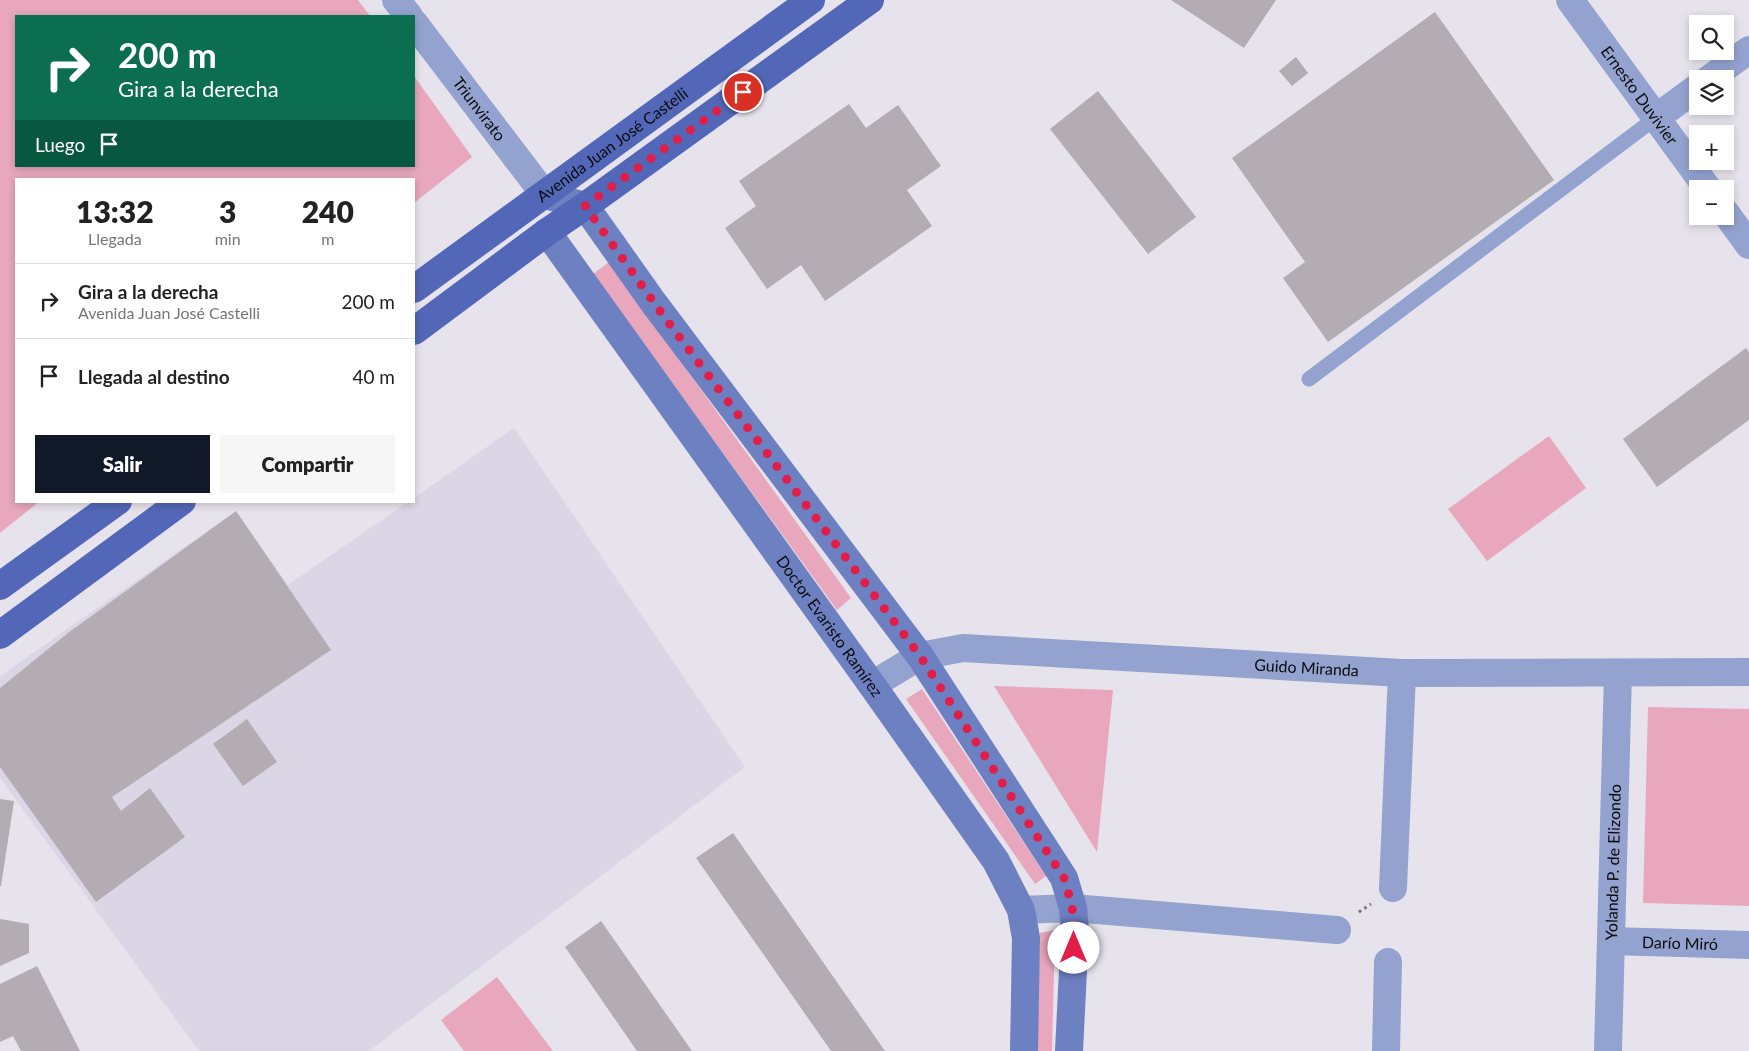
<!DOCTYPE html>
<html lang="es">
<head>
<meta charset="utf-8">
<style>
  body { margin:0; font-family:Lato,sans-serif; background:#f6f6f6; color:#222; height:100vh; display:flex; flex-direction:column; font-size:19px; white-space:nowrap }
  * { box-sizing:border-box; margin:0 }
  p { font-size:16px; color:#767676 }
  .icon { flex:none; width:28px; height:28px; fill:none; stroke:currentColor; stroke-width:2; stroke-linecap:round; stroke-linejoin:round }
  .map { position:relative; flex:1; overflow:hidden }
  .drawer { position:absolute; left:15px; top:178px; width:400px; height:325px; display:flex; flex-direction:column; background:#fff; border-radius:0px; box-shadow:0 2px 8px #0003 }
  .drawer>* { flex:none }
  .hud { position:absolute; left:15px; top:15px; width:400px; height:152px; border-radius:0px; box-shadow:0 2px 8px #0003; background:#0b6e4f; color:#fff; overflow:hidden }
  .buttons { position:absolute; left:1689px; top:15px; display:grid; gap:10px }
  .buttons a { display:grid; place-items:center; width:45px; height:45px; border-radius:0px; background:#fff; box-shadow:0 2px 8px #0003; font-size:25px }
  .pin { position:absolute; display:grid; place-items:center; width:42px; height:42px; color:#fff; margin:-21px; border:2px solid #fff; border-radius:50%; box-shadow:0 1px 5px #0007 }
  .me { position:absolute; width:55px; margin:-28px; rotate:0deg; stroke-linejoin:round; filter:drop-shadow(0 0 4px #0008) }
  .turn { display:flex; align-items:center; gap:18px; height:105px; padding:0 20px; font-size:22px }
  .turn .icon { width:65px; height:65px; stroke-width:2.5 }
  .turn b { display:block; font-size:35px; line-height:42px }
  .then { display:flex; align-items:center; height:48px; padding:0 20px; background:#0003; gap:10px; font-size:19px }
  .eta { display:flex; justify-content:space-evenly; align-items:center; height:85px; text-align:center }
  .eta b { font-size:30px; font-weight:800; line-height:35px }
  .action { display:flex; gap:10px; margin-top:auto; padding:10px 20px }
  .action a { flex:1; height:58px; border-radius:0px; background:#111827; color:#fff; font-size:20px; font-weight:800; line-height:58px; text-align:center }
  .action a+a { background:#f6f6f6; color:#222 }
  ul { padding:0; list-style:none }
  li { display:flex; align-items:center; gap:15px; height:75px; padding:0 20px; border-top:1px solid #e0e0e0 }
  li div { flex:1 }
  li b { display:block; font-size:19px }
  li em { font-style:normal }
  .map>svg:first-child { display:block }
  .built { fill:#dbd6e6 }
  .green { fill:#e8a7bd }
  .building { fill:#b3acb3 }
  .lines { fill:none; stroke-linecap:round; stroke-linejoin:round }
  .path { stroke:#727076; stroke-width:3; stroke-dasharray:2.5 4; stroke-linecap:butt }
  .service { stroke:#93a2cf; stroke-width:15 }
  .minor { stroke:#93a2cf; stroke-width:28 }
  .secondary { stroke:#6d80c2; stroke-width:28 }
  .primary { stroke:#5267b7; stroke-width:28 }
  .route { stroke:#e11d48; stroke-width:9; stroke-dasharray:0 16.2 }
  .labels { text-anchor:middle; stroke-width:5; stroke-linejoin:round; paint-order:stroke }
  .street-label { font-size:16px; fill:#0b0b0e; stroke:#fff }
</style>
</head>
<body>
<div class="map">
<svg width="1749" height="1051" viewBox="0 0 1749 1051">
  <rect width="100%" height="100%" fill="#e6e3ec"/>
  <path class="built" d="M514,428L745,767L369,1051H199L0,778V676L236,511L288,585L409,501H414V498Z"/>
  <g class="green">
    <path d="M0,0H358L370,16H16V166H414V76L472,157L414,203V179H16V501H40L0,533Z"/>
    <path d="M609,262L851,598L837,610L593,274Z"/>
    <path d="M1549,436L1586,488L1487,561L1448,509Z"/>
    <path d="M994,686L1113,690L1097,852Z"/>
    <path d="M922,689L1046,876L1035,884L906,699Z"/>
    <path d="M1648,707L1749,709V906L1643,903Z"/>
    <path d="M1055,930L1052,1051H1037L1040,933Z"/>
    <path d="M497,977L553,1051H464L441,1020Z"/>
  </g>
  <g class="building">
    <path d="M1171,0H1276L1244,48Z"/>
    <path d="M1435,12L1554,180L1328,342L1283,278L1305,262L1232,158Z"/>
    <path d="M1296,57L1308,73L1292,86L1279,71Z"/>
    <path d="M1098,91L1196,217L1148,254L1050,129Z"/>
    <path d="M849,104L866,128L898,105L941,166L907,190L932,226L825,301L801,265L767,289L725,228L756,206L739,181Z"/>
    <path d="M1746,348L1749,352V420L1657,487L1623,439Z"/>
    <path d="M236,511L331,650L112,797L121,811L150,788L185,837L96,902L0,767V688L68,633Z"/>
    <path d="M247,719L277,762L243,786L213,744Z"/>
    <path d="M0,799L14,801L1,886H0Z"/>
    <path d="M733,833L885,1051H831L696,858Z"/>
    <path d="M0,919L29,924V953L0,966Z"/>
    <path d="M601,921L692,1051H637L565,947Z"/>
    <path d="M37,966L80,1051H21L13,1036L0,1042V984Z"/>
  </g>
  <g class="lines">
    <path class="path" d="M1359,912L1371,904"/>
    <path class="service" d="M1309,379L1657,117"/>
    <g class="minor">
      <path d="M396,0L409,16"/>
      <path id="s1" d="M1570,0L1708,189"/>
      <path id="s2" d="M414,23L545,195"/>
      <path d="M1709,79L1749,50"/>
      <path d="M1657,117L1698,87"/>
      <path d="M1725,212L1749,245"/>
      <path id="s3" d="M872,685L920,656L963,648L1402,673L1749,672"/>
      <path d="M1393,888L1402,673"/>
      <path d="M1021,910L1073,908L1337,930"/>
      <path id="s4" d="M1611,941L1749,945"/>
      <path d="M1386,1051L1388,962"/>
      <path id="s5" d="M1608,1051L1618,673"/>
    </g>
    <g class="secondary">
      <path d="M545,195L585,206L653,302L920,656L1064,878L1073,908L1075,930L1069,1051"/>
      <path id="s6" d="M547,232L872,685L996,861L1021,910L1026,938L1024,1051"/>
    </g>
    <g class="primary">
      <path id="s7" d="M414,289L811,0"/>
      <path d="M414,331L547,232L585,206L870,0"/>
      <path d="M0,586L118,501"/>
      <path d="M0,635L182,501"/>
    </g>
  </g>
  <g class="lines">
    <path class="route" d="M743,92L585,206L665,318L920,656L1064,878C1072,904 1076,920 1074,948"/>
  </g>
  <g class="labels">
    <g class="street-label">
      <text dy="6" stroke="none"><textPath href="#s1" startOffset="118">Ernesto Duvivier</textPath></text>
      <text dy="6" stroke="none"><textPath href="#s2" startOffset="108">Triunvirato</textPath></text>
      <text dy="6" stroke="none"><textPath href="#s7" startOffset="245">Avenida Juan José Castelli</textPath></text>
      <text dy="6" stroke="none"><textPath href="#s6" startOffset="485">Doctor Evaristo Ramírez</textPath></text>
      <text dy="6" stroke="none"><textPath href="#s3" startOffset="444">Guido Miranda</textPath></text>
      <text dy="6" stroke="none"><textPath href="#s5" startOffset="189">Yolanda P. de Elizondo</textPath></text>
      <text dy="6" stroke="none"><textPath href="#s4" startOffset="69">Darío Miró</textPath></text>
    </g>
  </g>
</svg>
<div class="buttons">
<a><svg class="icon" aria-label="search" viewBox="0 0 24 24"><circle cx="10" cy="10" r="6"/><path d="M15 15l6 6"/></svg></a>
<a><svg class="icon" aria-label="layers" viewBox="0 0 24 24"><path d="M12 4l9 5-9 5-9-5zM3 14l9 5 9-5"/></svg></a>
<a>+</a>
<a>−</a>
</div>
<div class="pin" style="left:743px;top:92px;background:#d93025"><svg class="icon" aria-label="arrive" viewBox="0 0 24 24"><path d="M6 21V4h12l-3 4 3 4H6"/></svg></div>
<svg class="me" style="left:1074px;top:948px" viewBox="-20 -20 40 40"><circle r="19" fill="#fff"/><path d="M0-13L10 11 0 6-10 11z" fill="#e11d48"/></svg>
<div class="hud">
<div class="turn"><svg class="icon" aria-label="right" viewBox="0 0 24 24"><path d="M7 20v-9h11M14 6l5 5-5 5"/></svg><div><b>200 m</b>Gira a la derecha</div></div>
<div class="then">Luego<svg class="icon" aria-label="arrive" viewBox="0 0 24 24"><path d="M6 21V4h12l-3 4 3 4H6"/></svg></div>
</div>
<section class="drawer">
<div class="eta">
<div><b>13:32</b><p>Llegada</p></div>
<div><b>3</b><p>min</p></div>
<div><b>240</b><p>m</p></div>
</div>
<ul>
<li><svg class="icon" aria-label="right" viewBox="0 0 24 24"><path d="M7 20v-9h11M14 6l5 5-5 5"/></svg><div><b>Gira a la derecha</b><p>Avenida Juan José Castelli</p></div><em>200 m</em></li>
<li><svg class="icon" aria-label="arrive" viewBox="0 0 24 24"><path d="M6 21V4h12l-3 4 3 4H6"/></svg><div><b>Llegada al destino</b></div><em>40 m</em></li>
</ul>
<div class="action"><a>Salir</a><a>Compartir</a></div>
</section>
</div>
</body>
</html>
